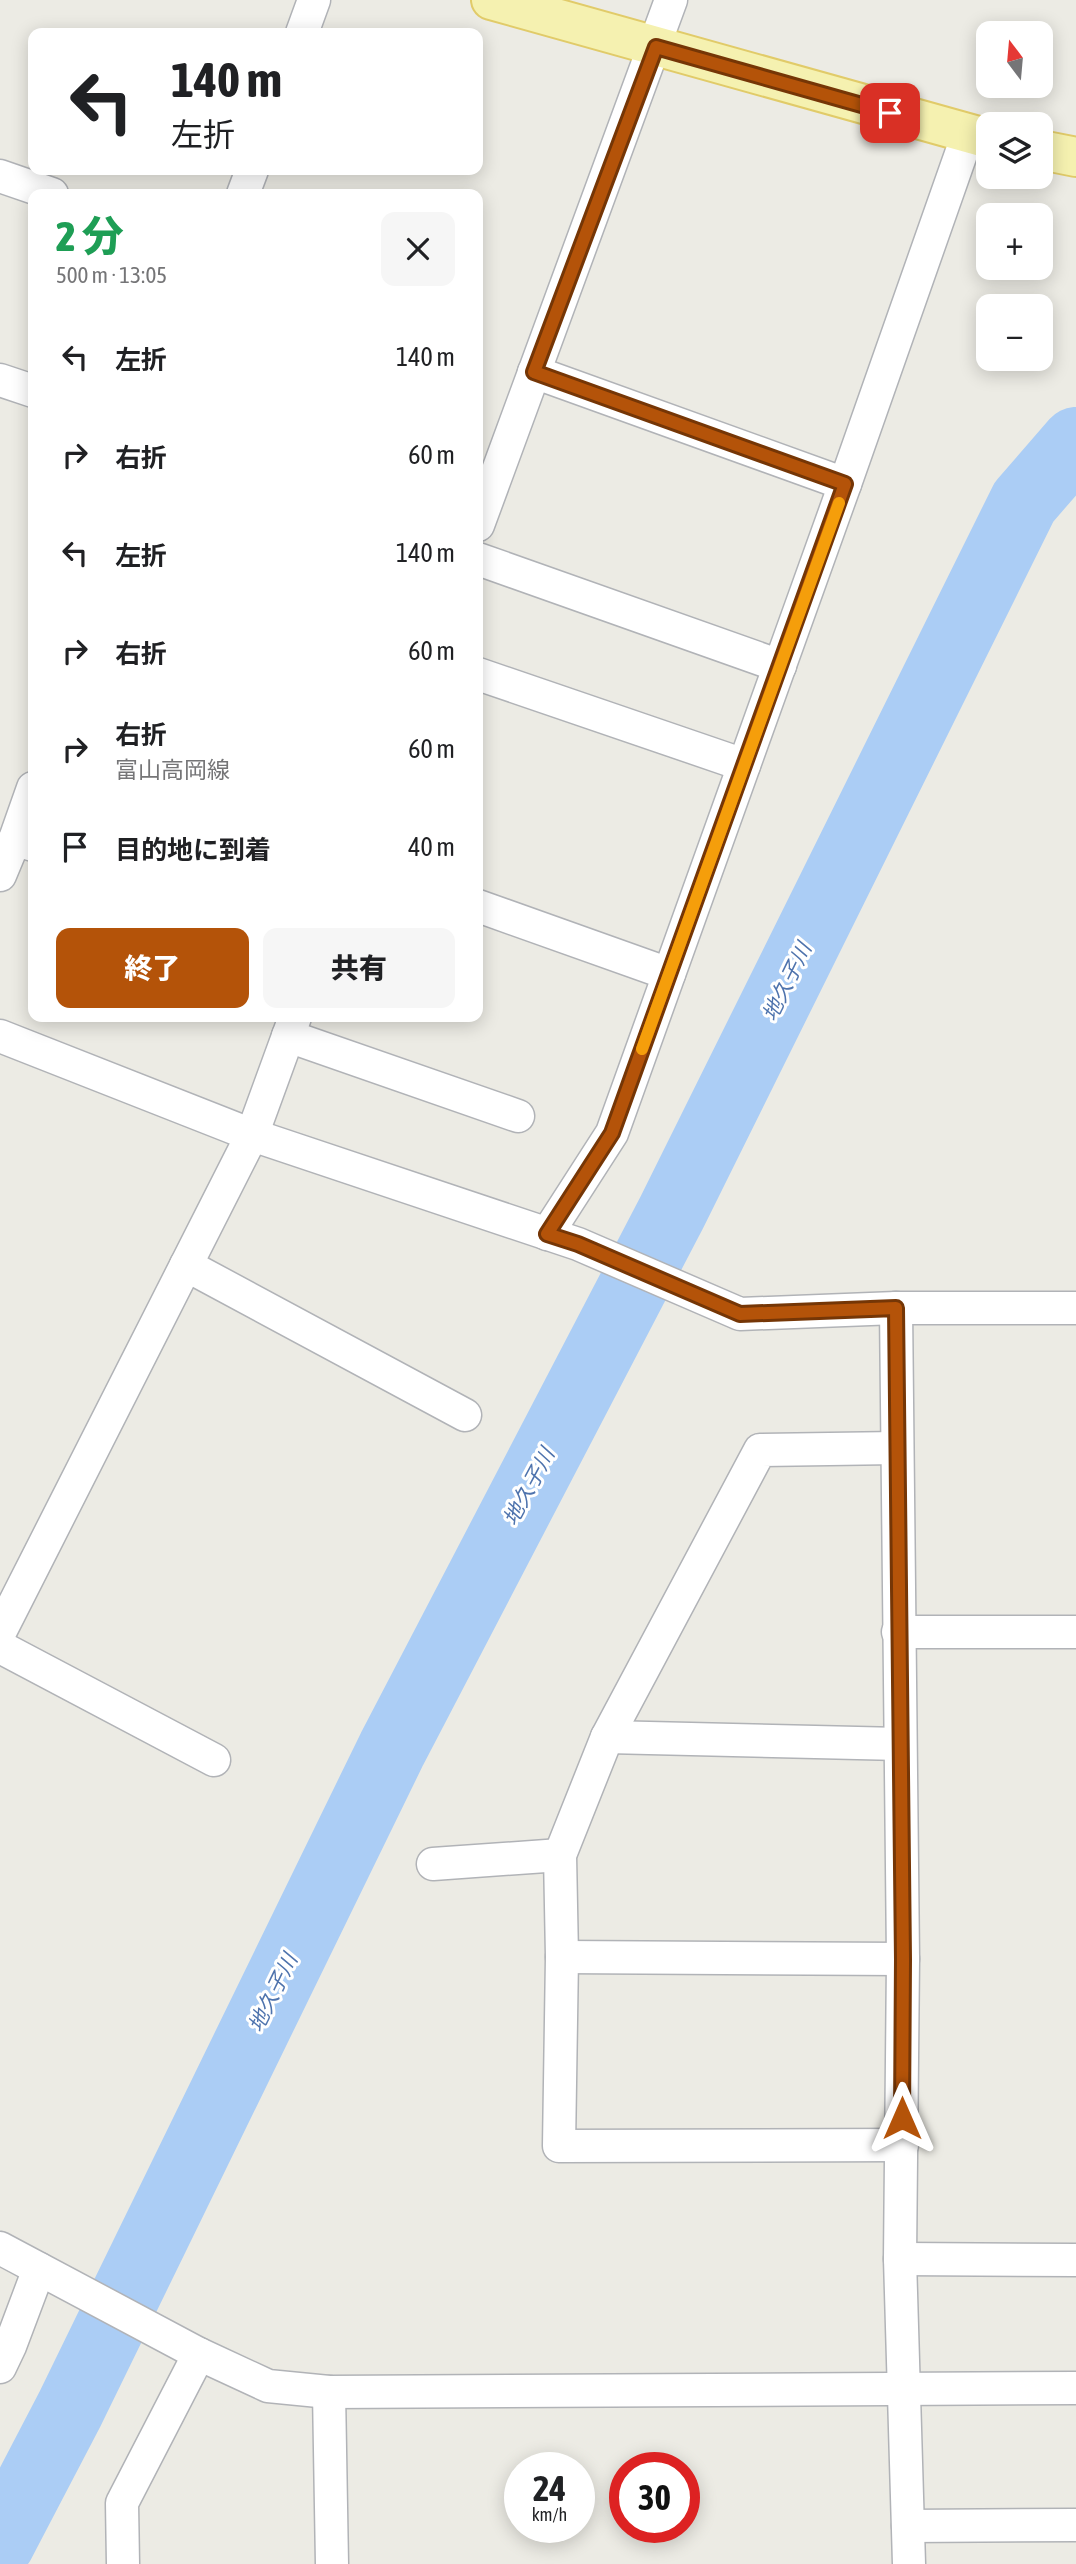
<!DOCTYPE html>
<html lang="ja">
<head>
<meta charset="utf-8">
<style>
  body { margin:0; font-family:"Asap Condensed","Noto Sans JP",sans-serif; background:#f6f6f6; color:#202124; height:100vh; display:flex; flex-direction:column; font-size:26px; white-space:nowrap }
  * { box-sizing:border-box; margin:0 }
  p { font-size:23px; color:#757577 }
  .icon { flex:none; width:38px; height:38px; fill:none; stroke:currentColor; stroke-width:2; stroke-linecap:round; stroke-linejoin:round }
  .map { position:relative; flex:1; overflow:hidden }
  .drawer { position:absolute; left:28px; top:189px; width:455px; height:833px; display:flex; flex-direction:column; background:#fff; border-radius:14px; box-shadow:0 4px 18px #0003 }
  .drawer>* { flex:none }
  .top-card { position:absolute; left:28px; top:28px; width:455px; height:147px; border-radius:14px; box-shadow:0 4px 18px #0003; background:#fff; color:#202124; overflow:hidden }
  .needle { width:46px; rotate:344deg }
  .tools { position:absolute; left:976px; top:21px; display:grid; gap:14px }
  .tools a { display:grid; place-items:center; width:77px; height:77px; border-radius:14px; background:#fff; box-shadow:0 4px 18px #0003; font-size:35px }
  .speed { position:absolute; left:504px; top:2452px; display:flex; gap:14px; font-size:35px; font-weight:700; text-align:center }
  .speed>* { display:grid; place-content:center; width:91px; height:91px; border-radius:50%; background:#fff; box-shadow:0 4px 18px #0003; line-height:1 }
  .speed small { font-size:18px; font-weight:400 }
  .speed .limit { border:10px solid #d22; background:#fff; color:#111 }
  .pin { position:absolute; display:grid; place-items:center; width:60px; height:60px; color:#fff; margin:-30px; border-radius:14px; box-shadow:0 4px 10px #0006 }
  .me { position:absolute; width:77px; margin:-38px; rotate:0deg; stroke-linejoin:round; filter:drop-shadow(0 0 5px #0008) }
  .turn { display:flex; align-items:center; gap:24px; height:147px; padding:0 28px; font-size:32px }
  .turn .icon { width:91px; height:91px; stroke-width:2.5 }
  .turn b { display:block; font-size:49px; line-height:60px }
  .round { display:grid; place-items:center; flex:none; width:74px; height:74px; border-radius:14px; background:#f6f6f6 }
  .head { display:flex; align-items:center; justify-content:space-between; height:119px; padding:0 28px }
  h1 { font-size:42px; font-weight:800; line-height:52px; color:#1e9e55 }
  .action { display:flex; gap:14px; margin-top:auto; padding:14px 28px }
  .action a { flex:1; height:80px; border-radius:14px; background:#b45309; color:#fff; font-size:28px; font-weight:800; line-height:80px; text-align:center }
  .action a+a { background:#f6f6f6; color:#202124 }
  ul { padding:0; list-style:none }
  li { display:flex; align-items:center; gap:21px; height:98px; padding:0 28px }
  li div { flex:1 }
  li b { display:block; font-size:26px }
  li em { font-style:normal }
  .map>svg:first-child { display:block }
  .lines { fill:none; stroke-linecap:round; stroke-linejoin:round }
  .river { stroke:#abcdf5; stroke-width:70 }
  .minor-casing { stroke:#b1b3b7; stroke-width:35 }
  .primary-casing { stroke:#e1cb69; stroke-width:42 }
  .minor { stroke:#fff; stroke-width:32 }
  .primary { stroke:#f5f1b0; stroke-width:38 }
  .route-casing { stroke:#753606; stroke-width:18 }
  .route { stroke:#b45309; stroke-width:12 }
  .slow { stroke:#f59e0b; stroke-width:12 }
  .labels { text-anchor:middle; stroke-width:6; stroke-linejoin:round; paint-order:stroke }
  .water-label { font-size:21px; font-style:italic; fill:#4e73ad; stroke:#fff }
</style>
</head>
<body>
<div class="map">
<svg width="1076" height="2564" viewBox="0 0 1076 2564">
  <rect width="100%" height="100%" fill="#ecebe4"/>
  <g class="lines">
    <path class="river" d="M0,2543L70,2409L392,1749L672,1212L1024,502L1076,442"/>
    <g class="minor-casing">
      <g id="minor">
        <path d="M302,33L314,0"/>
        <path d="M0,176L52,194"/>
        <path d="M243,194L252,170"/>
        <path d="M534,372L845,484"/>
        <path d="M0,380L33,391"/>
        <path d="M478,525L671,0"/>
        <path d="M478,559L780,666"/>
        <path d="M478,674L744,765"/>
        <path d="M15,839L33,788"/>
        <path d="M0,875L15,839L33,845"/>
        <path d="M478,906L669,974"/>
        <path d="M0,1036L252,1135L578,1244L740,1314L896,1308H1076"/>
        <path d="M288,1036L518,1116"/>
        <path d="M547,1234L612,1133L845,484L968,134"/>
        <path d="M186,1265L465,1415"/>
        <path d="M896,1308L903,1959L900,2259L909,2564"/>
        <path d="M897,1448L760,1450L607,1737L560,1855L562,1957L559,2146L902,2145"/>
        <path d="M0,1632L252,1135L295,1017"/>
        <path d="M898,1632H1076"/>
        <path d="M0,1647L214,1760"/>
        <path d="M607,1737L900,1744"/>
        <path d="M433,1864L560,1855"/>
        <path d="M562,1957L903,1959"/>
        <path d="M0,2248L199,2354L268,2386L329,2392L1076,2388"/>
        <path d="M900,2259L1076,2260"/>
        <path d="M0,2367L10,2346L39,2269"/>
        <path d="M329,2392L332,2564"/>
        <path d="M908,2526L1076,2525"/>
        <path d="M123,2564L122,2503L199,2354"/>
      </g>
    </g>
    <g class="primary-casing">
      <g id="primary">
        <path d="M491,0L989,139"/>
        <path d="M1041,150L1076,157"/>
      </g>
    </g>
    <use href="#minor" class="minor"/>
    <use href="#primary" class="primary"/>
  </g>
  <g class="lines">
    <g class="route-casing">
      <path id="route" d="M890,113L656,47L534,372L845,484L612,1133L547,1234L578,1244L740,1314L896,1308L903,1959L902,2118"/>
    </g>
    <use href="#route" class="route"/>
    <path class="slow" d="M642,1049L839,503"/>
  </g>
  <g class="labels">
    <g class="water-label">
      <text transform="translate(787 982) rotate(-64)" y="7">地久子川</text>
      <text transform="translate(529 1487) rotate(-62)" y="7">地久子川</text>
      <text transform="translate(273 1993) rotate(-64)" y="7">地久子川</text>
    </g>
  </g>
</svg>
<div class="tools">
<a><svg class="needle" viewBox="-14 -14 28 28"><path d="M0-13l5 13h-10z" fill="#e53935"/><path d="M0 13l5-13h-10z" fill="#757577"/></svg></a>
<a><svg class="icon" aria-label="layers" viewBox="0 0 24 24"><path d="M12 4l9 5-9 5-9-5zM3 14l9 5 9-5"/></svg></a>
<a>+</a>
<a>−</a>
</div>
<div class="speed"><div>24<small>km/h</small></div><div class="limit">30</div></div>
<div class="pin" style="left:890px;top:113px;background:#d93025"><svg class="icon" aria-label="arrive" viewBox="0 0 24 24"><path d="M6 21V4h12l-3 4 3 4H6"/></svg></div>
<svg class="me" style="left:902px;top:2118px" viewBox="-20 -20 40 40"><path d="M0-17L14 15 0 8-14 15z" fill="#b45309" stroke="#fff" stroke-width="4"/></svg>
<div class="top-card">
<div class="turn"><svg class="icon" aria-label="left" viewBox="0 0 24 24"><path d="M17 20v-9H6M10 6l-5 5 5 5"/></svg><div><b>140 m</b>左折</div></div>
</div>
<section class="drawer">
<div class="head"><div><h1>2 分</h1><p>500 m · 13:05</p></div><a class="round"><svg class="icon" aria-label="close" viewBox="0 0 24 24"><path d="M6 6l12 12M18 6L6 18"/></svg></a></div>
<ul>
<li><svg class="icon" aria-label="left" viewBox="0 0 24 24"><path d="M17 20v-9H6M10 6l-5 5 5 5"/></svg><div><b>左折</b></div><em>140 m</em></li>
<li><svg class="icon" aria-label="right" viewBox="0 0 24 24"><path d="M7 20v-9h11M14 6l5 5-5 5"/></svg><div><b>右折</b></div><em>60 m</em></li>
<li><svg class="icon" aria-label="left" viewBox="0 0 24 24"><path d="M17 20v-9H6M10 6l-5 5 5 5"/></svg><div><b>左折</b></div><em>140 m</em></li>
<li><svg class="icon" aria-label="right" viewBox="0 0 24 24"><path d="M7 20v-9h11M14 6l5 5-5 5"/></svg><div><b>右折</b></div><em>60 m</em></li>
<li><svg class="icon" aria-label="right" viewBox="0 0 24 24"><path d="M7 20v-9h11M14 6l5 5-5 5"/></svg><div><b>右折</b><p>富山高岡線</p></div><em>60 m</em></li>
<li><svg class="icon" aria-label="arrive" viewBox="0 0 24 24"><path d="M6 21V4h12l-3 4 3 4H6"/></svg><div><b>目的地に到着</b></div><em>40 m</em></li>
</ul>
<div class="action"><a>終了</a><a>共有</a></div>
</section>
</div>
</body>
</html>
